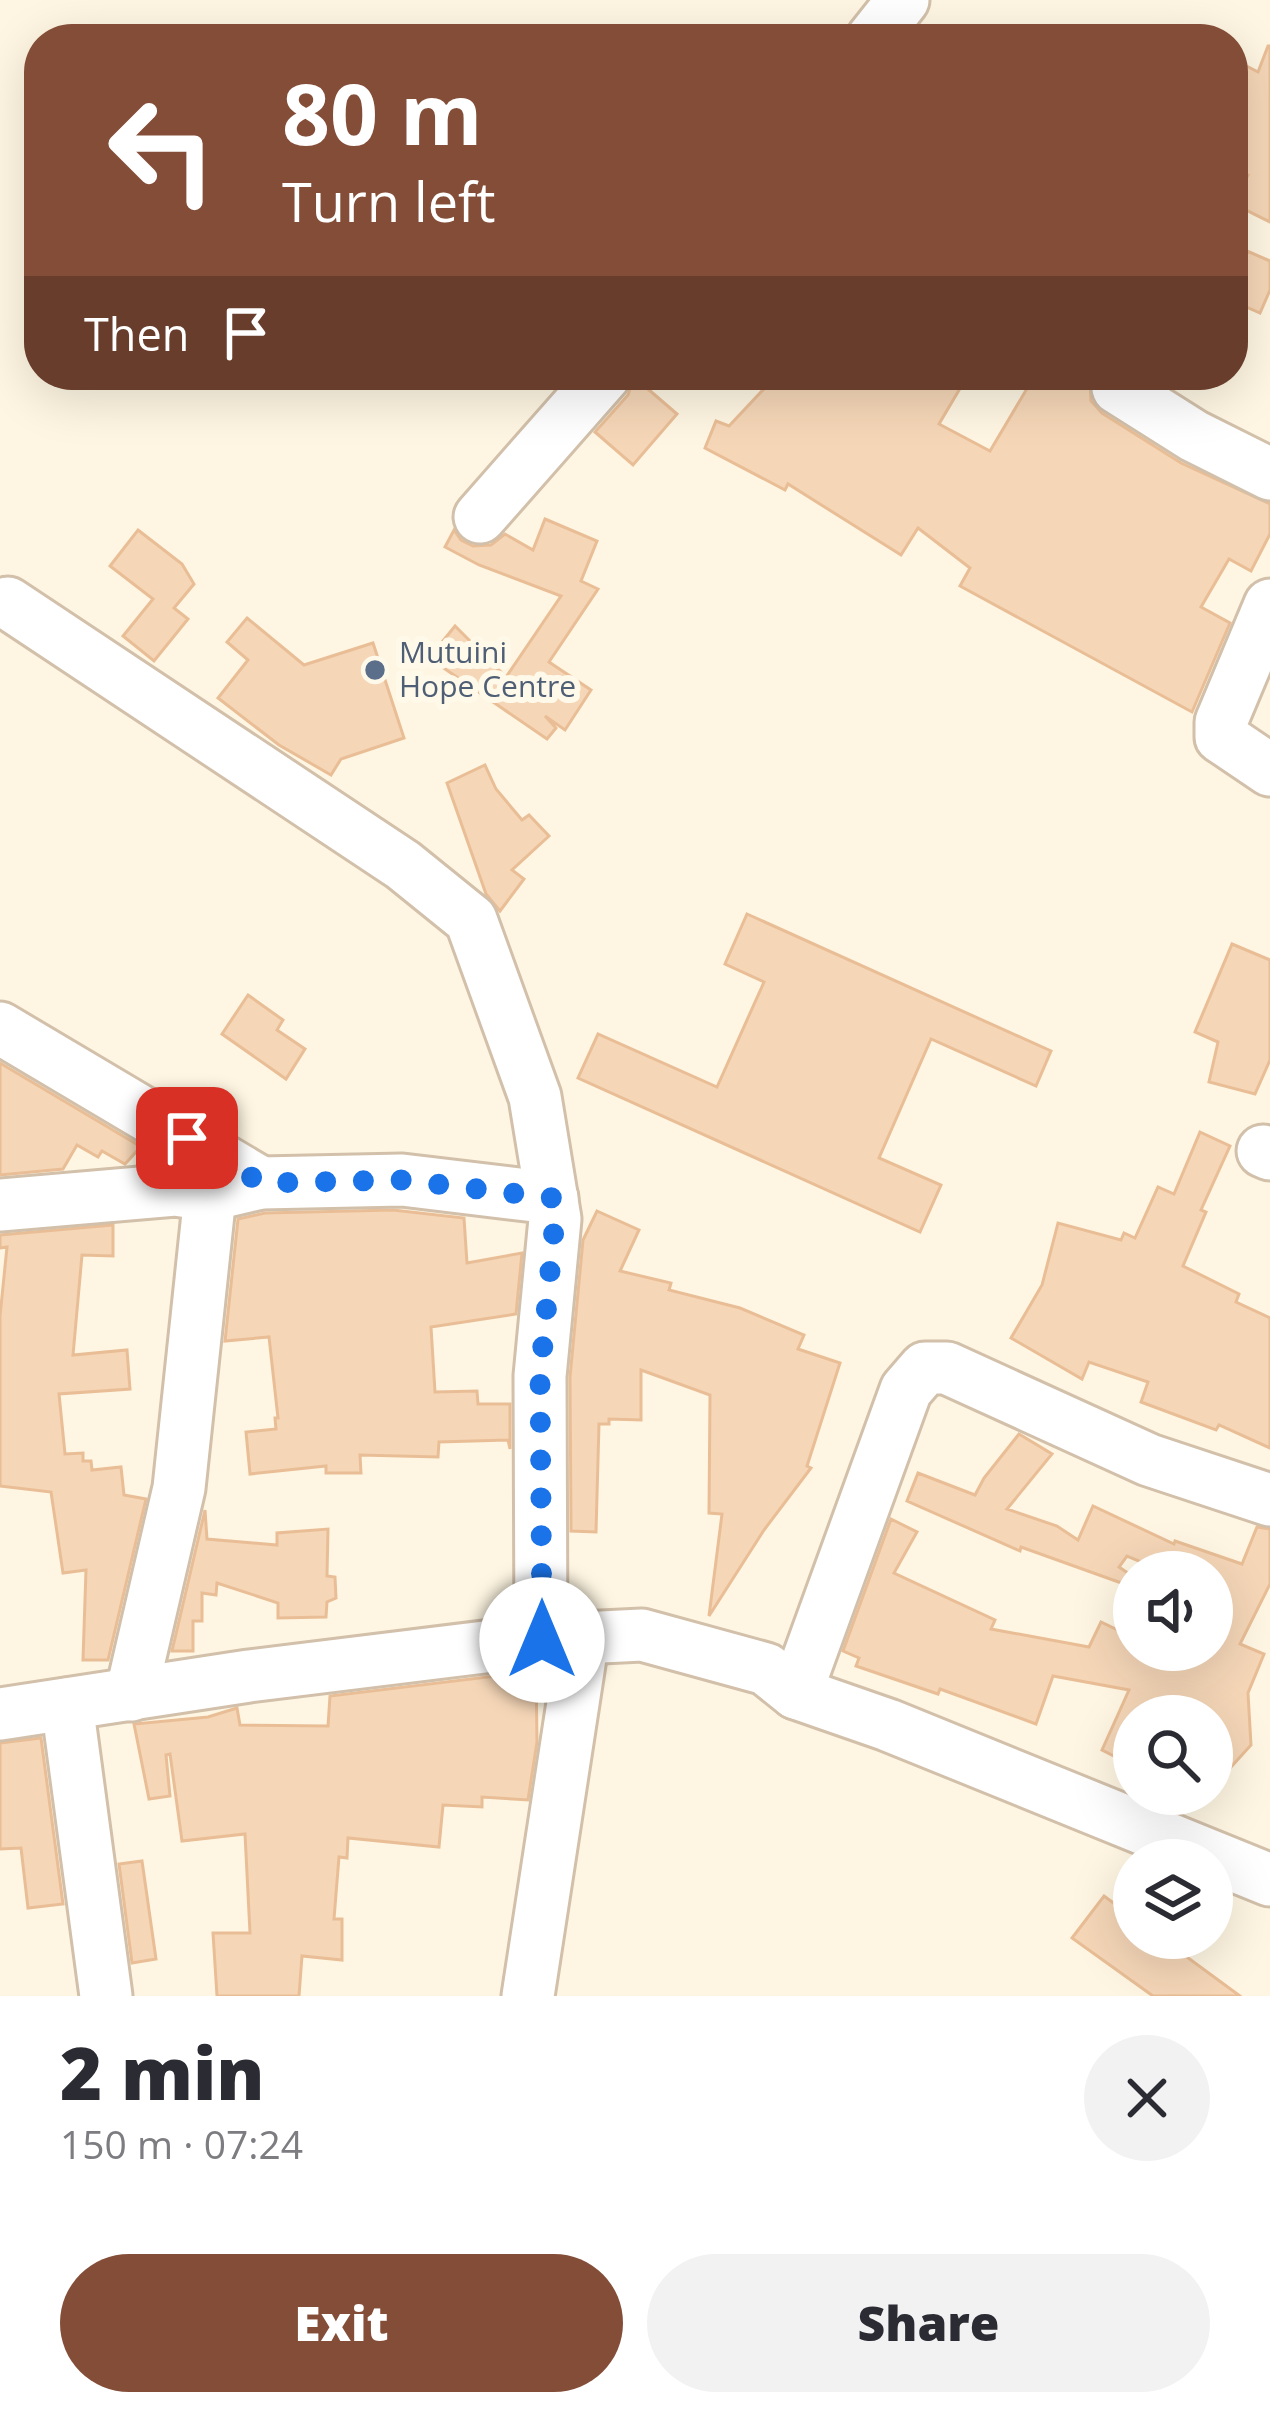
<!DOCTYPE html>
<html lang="en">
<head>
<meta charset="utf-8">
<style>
  body { margin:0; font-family:"Open Sans",sans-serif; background:#f2f2f3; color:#2b2b33; height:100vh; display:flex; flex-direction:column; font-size:45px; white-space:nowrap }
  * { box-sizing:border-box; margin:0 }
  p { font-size:39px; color:#7c7c81 }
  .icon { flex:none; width:66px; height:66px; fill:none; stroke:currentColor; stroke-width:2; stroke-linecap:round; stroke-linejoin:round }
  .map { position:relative; height:1996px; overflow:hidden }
  .panel { display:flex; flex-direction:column; background:#fff; flex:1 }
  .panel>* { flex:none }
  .top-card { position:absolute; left:24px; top:24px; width:1224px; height:366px; border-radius:48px; box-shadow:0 12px 48px #0002; background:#844d38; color:#fff; overflow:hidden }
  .tools { position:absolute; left:1113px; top:1551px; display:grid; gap:24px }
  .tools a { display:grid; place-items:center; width:120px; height:120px; border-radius:50%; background:#fff; box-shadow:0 12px 48px #0002; font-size:60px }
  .pin { position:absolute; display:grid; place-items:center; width:102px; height:102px; color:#fff; margin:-51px; border-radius:24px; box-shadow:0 6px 18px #0006 }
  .me { position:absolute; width:132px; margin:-66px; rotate:0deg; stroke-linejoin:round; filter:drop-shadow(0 0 9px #0008) }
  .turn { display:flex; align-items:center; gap:42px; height:252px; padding:0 60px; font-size:54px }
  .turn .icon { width:156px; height:156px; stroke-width:2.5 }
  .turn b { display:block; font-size:84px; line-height:102px }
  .then { display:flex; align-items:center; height:114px; padding:0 60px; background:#0003; gap:24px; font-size:45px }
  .round { display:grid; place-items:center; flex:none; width:126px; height:126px; border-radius:63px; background:#f2f2f3 }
  .overview { display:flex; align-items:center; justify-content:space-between; height:204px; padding:0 60px }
  h1 { font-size:72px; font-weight:800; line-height:90px }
  .action { display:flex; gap:24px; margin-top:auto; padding:24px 60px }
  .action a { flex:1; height:138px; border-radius:72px; background:#844d38; color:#fff; font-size:48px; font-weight:800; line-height:138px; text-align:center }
  .action a+a { background:#f2f2f3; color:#2b2b33 }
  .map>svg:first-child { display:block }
  .building { fill:#f5d6b7; stroke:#e9be96; stroke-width:3 }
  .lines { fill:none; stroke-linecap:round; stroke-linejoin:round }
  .minor-casing { stroke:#d2c0aa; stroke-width:57 }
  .minor { stroke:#fff; stroke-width:51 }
  .route { stroke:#1a73e8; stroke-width:21; stroke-dasharray:0 37.8 }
  .service-dot { fill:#5c6f8a; stroke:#fff9ea; stroke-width:4.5 }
  .labels { text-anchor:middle; stroke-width:12; stroke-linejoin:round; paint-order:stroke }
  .service-label { font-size:30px; fill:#4e5e75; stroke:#fff9ea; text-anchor:start }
</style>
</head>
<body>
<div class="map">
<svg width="1270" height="1996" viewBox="0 0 1270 1996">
  <rect width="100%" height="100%" fill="#fef6e2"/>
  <g class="building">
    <path d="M1268,46H1270V222L1234,204L1248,175L1233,169V135L1243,110L1233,103V59L1258,72Z"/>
    <path d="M1247,251L1270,261V290L1260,313L1233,301V283Z"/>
    <path d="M777,375H968L939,424L990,451L1035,375H1083L1090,379L1091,401L1102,413L1181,463L1270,504V534L1251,571L1229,559L1201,607L1230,623L1192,712L960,586L970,568L918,528L901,555L788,484L785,490L705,448L716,421L729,426Z"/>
    <path d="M634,377L677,414L633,465L595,432L628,395Z"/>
    <path d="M545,519L597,541L581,581L598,589L549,662L591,690L565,730L545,716L556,728L547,739L429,658L455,626L506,677L561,596L479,565L445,547L454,530L461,540L473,546L491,545L505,534L533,550Z"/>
    <path d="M138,530L182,564L194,584L174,608L188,619L154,661L123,636L153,599L110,566Z"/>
    <path d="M247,618L304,665L373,643L404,738L341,759L331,775L279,745L218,698L248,660L227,642Z"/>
    <path d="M485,765L496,789L522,820L529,815L549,836L512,870L524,879L500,911L486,894L447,783Z"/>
    <path d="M747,914L1051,1051L1036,1086L931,1039L879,1158L941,1185L920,1232L578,1078L598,1034L717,1087L764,982L725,964Z"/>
    <path d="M1232,944L1270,960V1060L1255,1094L1209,1082L1218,1042L1195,1032Z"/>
    <path d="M248,995L283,1020L277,1030L305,1049L286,1079L222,1034Z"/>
    <path d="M0,1063L165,1161L153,1162L136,1152L125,1164L102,1151L98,1157L77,1145L63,1169L0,1175Z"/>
    <path d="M1200,1132L1230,1146L1201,1210L1206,1212L1183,1266L1239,1294L1236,1302L1270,1318V1448L1219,1425L1216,1430L1141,1402L1148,1382L1089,1362L1082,1379L1011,1338L1042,1285L1058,1223L1121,1240L1124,1233L1135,1238L1158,1187L1174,1194Z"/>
    <path d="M393,1210L464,1218L467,1263L522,1253L516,1314L431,1327L435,1392L477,1391L478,1404H510V1449L508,1440L439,1442L438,1457L360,1455L361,1473H326V1466L250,1474L246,1432L276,1429L275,1418H278L269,1337L225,1341L238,1219L265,1213Z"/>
    <path d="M597,1211L639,1230L620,1271L671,1283L669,1290L740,1308L804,1335L798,1349L840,1363L807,1466L811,1468L764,1530L709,1616L722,1514L709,1513L710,1395L641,1370V1420L609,1419V1424H599L596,1532L571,1531L570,1377L583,1240Z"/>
    <path d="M113,1225V1256L82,1255L73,1355L127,1350L130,1389L59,1394L65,1454L83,1453V1461H91L92,1470L121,1467L124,1495L146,1499L108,1660H83L86,1570L63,1573L51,1492L0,1486V1316L7,1247L0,1248V1235Z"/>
    <path d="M1019,1434L1052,1454L1007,1509L1057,1526L1078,1540L1093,1506L1174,1544L1175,1541L1242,1564L1257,1527L1270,1529V1584L1240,1644L1264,1654L1248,1693L1251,1745L1212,1788V1716H1134V1766L1102,1750L1129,1690L1053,1676L1036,1724L940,1689L938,1694L856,1666L859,1658L843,1651L891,1519L917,1532L894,1573L995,1620L991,1629L1089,1647L1101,1622L1134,1638V1650H1160L1185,1662L1190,1650H1212V1572H1165L1127,1556L1119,1567L1131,1575L1127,1585L1021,1547L1020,1551L907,1501L918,1473L975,1495L984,1478Z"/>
    <path d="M205,1510L207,1539L277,1545V1533L328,1529L327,1576L335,1577L336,1598L327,1602L326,1617L278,1618V1603L217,1583L216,1595L202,1593V1621H193V1651H172Z"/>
    <path d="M536,1671L537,1742L528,1800L482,1797V1807L443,1805L439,1847L348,1838L347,1858L339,1857L334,1919H342V1960L302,1956L299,1996H217L213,1933H250L245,1834L182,1841L170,1754L166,1755L170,1796L149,1799L134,1724L208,1717L237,1708L240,1725L328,1726L330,1696Z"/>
    <path d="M41,1738L63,1904L28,1908L21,1848L0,1849V1743Z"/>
    <path d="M142,1861L156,1959L132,1963L119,1864Z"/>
    <path d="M1104,1896L1134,1918V1938H1161L1240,1996H1153L1072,1938Z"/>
  </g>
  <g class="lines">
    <g class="minor-casing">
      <g id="minor">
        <path d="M872,39L903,0"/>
        <path d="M1118,388L1194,436L1270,474"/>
        <path d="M480,517L605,375"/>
        <path d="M8,603L403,865L471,920L535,1097L555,1219L540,1376L541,1640"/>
        <path d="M1270,605L1221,722V737L1270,770"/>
        <path d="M0,1028L261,1183"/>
        <path d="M1263,1151L1270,1154"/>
        <path d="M0,1205L175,1190L210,1195L261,1183L402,1180L552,1198"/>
        <path d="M796,1693L906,1390L925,1368H947L1149,1460L1270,1500"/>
        <path d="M131,1695L179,1488L210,1195"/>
        <path d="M67,1704L106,1996"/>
        <path d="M0,1714L249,1676L541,1640L642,1635L766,1669L796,1693L888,1725L1270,1880"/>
        <path d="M528,1996L583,1638"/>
      </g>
    </g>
    <use href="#minor" class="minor"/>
  </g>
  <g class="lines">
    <path class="route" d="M187,1138L261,1183L402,1180L553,1198L555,1219L540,1376L542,1640"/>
  </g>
  <circle class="service-dot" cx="375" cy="670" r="12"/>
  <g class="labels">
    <g class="service-label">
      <text x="399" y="663">Mutuini<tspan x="399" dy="34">Hope Centre</tspan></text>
    </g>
  </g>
</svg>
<div class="tools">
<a><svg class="icon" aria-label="sound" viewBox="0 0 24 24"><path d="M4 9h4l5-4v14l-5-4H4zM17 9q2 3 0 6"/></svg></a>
<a><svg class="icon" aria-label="search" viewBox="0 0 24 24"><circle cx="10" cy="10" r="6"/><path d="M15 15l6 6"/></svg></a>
<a><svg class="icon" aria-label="layers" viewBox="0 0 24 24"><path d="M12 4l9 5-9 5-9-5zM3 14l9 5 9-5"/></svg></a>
</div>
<div class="pin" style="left:187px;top:1138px;background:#d93025"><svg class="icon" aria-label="arrive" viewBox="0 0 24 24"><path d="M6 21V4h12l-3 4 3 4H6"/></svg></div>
<svg class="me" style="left:542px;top:1640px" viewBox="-20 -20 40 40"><circle r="19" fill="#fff"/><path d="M0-13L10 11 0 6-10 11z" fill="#1a73e8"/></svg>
<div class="top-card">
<div class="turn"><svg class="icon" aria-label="left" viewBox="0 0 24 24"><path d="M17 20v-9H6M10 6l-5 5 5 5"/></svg><div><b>80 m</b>Turn left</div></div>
<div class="then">Then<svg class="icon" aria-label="arrive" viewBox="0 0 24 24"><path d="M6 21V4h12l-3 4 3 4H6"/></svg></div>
</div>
</div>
<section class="panel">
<div class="overview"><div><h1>2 min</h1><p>150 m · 07:24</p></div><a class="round"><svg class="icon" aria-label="close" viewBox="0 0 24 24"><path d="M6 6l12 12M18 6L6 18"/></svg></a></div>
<div class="action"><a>Exit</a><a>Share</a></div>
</section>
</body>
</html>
